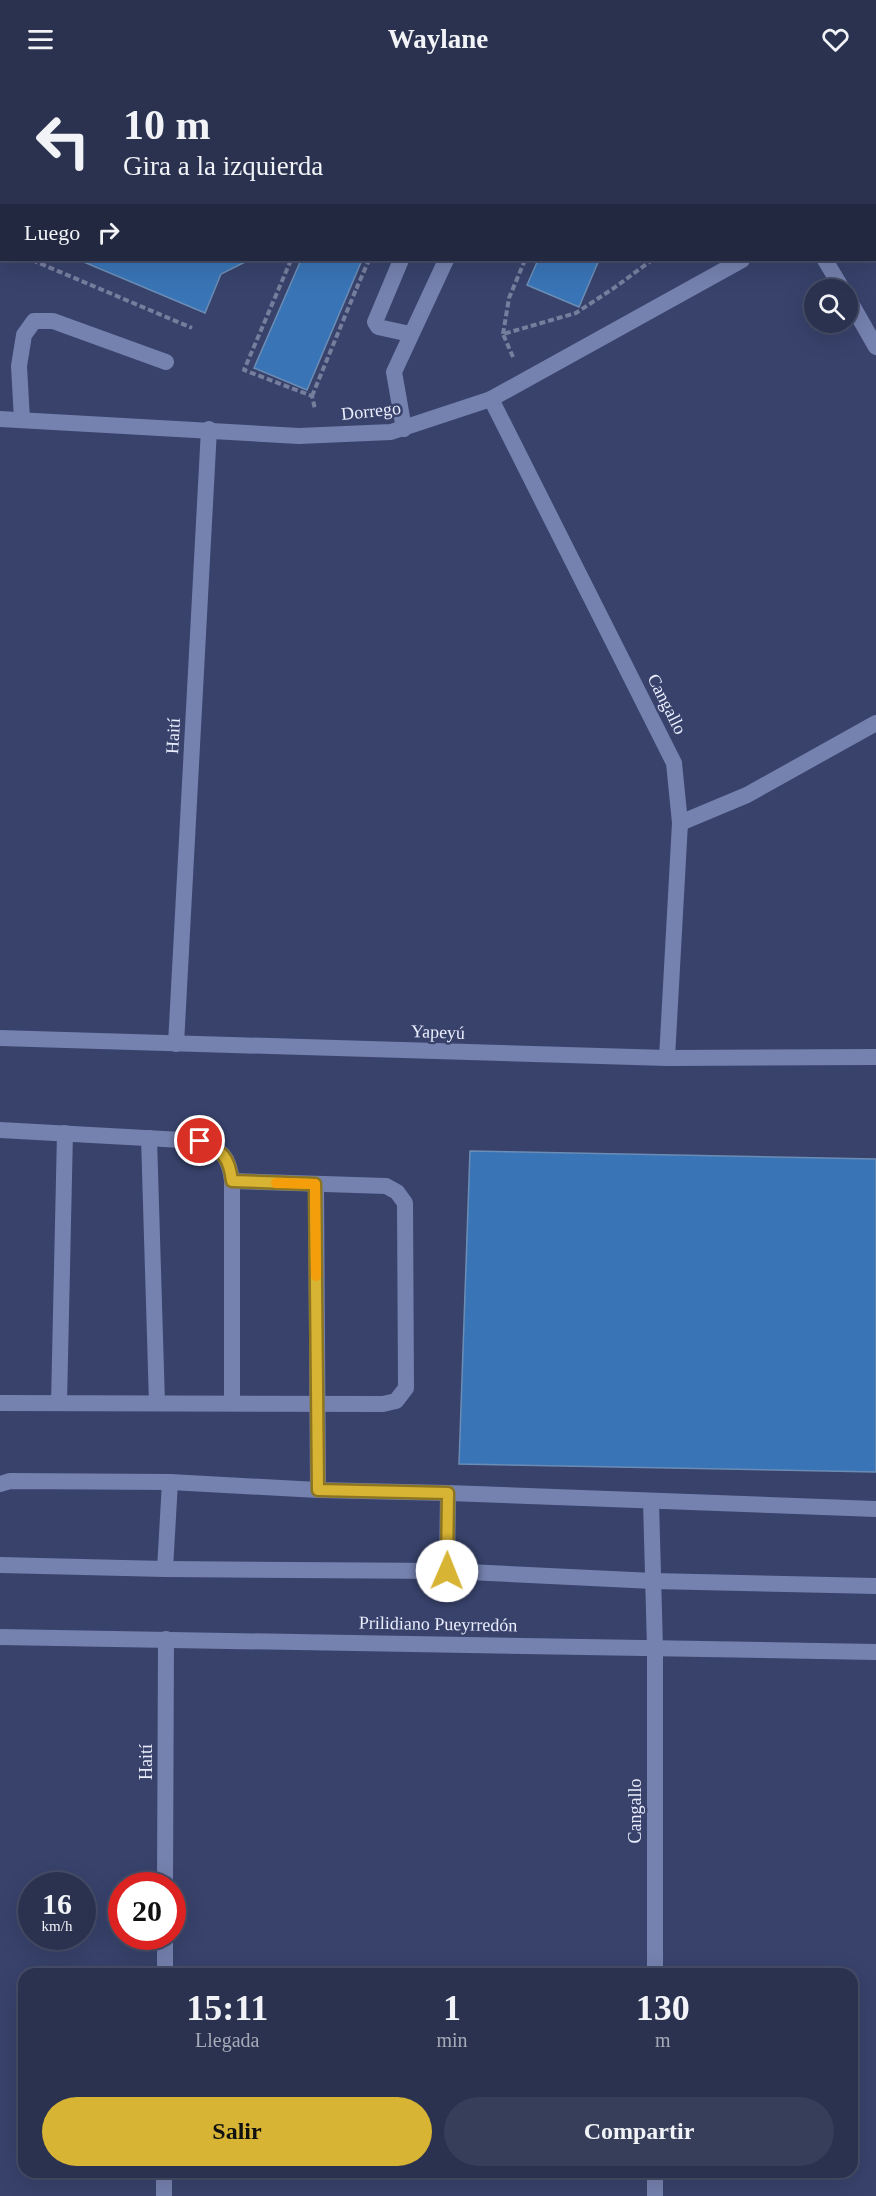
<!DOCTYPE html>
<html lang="es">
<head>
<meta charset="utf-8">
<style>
  body { margin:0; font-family:"Times New Roman",serif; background:#363e5a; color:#f1f3f6; height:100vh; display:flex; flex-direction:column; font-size:22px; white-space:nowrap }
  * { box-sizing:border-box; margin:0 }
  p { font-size:20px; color:#a5aab7 }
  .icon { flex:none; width:33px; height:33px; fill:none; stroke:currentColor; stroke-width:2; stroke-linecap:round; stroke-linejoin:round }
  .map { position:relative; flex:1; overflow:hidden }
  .sheet { position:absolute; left:18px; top:1890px; width:840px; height:210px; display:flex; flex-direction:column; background:#2a3250; border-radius:18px; box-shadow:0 6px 24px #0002,0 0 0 2px #464d67 }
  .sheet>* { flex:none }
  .top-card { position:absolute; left:0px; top:0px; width:876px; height:183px; box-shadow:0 6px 24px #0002,0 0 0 2px #464d67; background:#2a3250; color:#f1f3f6; overflow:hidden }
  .tools { position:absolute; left:804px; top:201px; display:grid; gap:12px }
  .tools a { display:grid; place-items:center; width:54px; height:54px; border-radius:50%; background:#2a3250; box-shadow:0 6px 24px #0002,0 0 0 2px #464d67; font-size:30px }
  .speed { position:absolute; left:18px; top:1794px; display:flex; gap:12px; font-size:30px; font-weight:700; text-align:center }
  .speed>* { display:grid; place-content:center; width:78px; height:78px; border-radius:50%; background:#2a3250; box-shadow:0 6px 24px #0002,0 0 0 2px #464d67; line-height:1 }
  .speed small { font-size:15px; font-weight:400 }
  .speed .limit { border:9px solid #d22; background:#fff; color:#111 }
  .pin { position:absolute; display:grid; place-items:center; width:51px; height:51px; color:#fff; margin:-26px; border:3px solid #fff; border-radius:50%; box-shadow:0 2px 6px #0007 }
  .me { position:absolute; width:66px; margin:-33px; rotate:1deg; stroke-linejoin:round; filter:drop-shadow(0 0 4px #0008) }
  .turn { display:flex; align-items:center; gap:21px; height:126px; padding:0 24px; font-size:27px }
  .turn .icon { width:78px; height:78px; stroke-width:2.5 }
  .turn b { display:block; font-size:42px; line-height:51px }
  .then { display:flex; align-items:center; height:57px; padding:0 24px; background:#0003; gap:12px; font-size:22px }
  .eta { display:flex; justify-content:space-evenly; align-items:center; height:102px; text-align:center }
  .eta b { font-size:36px; font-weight:700; line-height:42px }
  .button { display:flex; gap:12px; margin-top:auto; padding:12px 24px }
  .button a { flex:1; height:69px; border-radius:36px; background:#d7b434; color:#111; font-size:24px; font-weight:700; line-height:69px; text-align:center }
  .button a+a { background:#363e5a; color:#f1f3f6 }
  header { display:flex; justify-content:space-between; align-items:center; height:78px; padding:0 24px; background:#2a3250; font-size:27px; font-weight:700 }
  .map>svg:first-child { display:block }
  .building { fill:#3974b6; stroke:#6b8db5; stroke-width:1.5 }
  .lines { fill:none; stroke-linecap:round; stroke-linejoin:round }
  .path { stroke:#767e9e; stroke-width:4; stroke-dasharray:6 3; stroke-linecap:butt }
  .service { stroke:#7581ae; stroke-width:16 }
  .minor { stroke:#7581ae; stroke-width:16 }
  .route-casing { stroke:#8c7522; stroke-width:15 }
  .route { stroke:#d7b434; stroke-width:10 }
  .slow { stroke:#f59e0b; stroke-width:10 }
  .labels { text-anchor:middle; stroke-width:5; stroke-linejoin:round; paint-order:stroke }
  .street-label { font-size:18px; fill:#e9edfd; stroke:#38426b }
</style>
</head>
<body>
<header><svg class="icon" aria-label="menu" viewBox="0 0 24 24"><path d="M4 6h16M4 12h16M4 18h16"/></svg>Waylane<svg class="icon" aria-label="heart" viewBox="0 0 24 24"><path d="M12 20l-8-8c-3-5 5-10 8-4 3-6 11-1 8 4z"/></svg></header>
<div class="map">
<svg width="876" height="2118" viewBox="0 0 876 2118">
  <rect width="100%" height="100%" fill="#38426b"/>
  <g class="building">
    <path d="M6,0H64L5,2Z"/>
    <path d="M379,0H425L429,2H378Z"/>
    <path d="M615,0H677L615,2Z"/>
    <path d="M832,0H876L874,45V2H832Z"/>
    <path d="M2,10V150L0,154V14Z"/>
    <path d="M79,182H249L221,196L205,235Z"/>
    <path d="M301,182H362L307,312L254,290Z"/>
    <path d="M538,182H599L579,229L527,207Z"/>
    <path d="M470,1073L876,1081V1394L459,1386Z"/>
  </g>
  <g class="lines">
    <g class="path">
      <path d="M442,0L445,2"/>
      <path d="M563,0L566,2"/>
      <path d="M88,2L89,0"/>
      <path d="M367,2L368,0"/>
      <path d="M820,2V0"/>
      <path d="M32,182L192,250"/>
      <path d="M291,182L244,292L312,318L315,331"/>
      <path d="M359,210L357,209L369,182"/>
      <path d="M503,256L509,220L525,182"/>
      <path d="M513,279L503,256L576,235L614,210L652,182"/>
      <path d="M312,318L357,209"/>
    </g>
    <g class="service">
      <path d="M401,182L375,244L378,249L410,256"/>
      <path d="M22,342L19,288L24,257L34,243H53L166,284"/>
      <path d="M404,351L394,294L446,182"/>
      <path d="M0,1052L200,1063C223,1074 229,1078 232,1103V1325"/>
      <path d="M149,1060L157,1325"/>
      <path d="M316,1106L318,1412"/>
      <path d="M0,1325L383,1326L396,1323L406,1310L405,1125L397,1114L386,1108L232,1103"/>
      <path d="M59,1325L65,1055"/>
      <path d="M0,1406L10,1403L170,1404L318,1412L448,1415L876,1431"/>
      <path d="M651,1423L655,1570"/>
      <path d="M0,1487L165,1491L447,1493L653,1503L876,1508"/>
      <path d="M165,1491L170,1404"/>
      <path d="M447,1493L448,1415"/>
    </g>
    <g class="minor">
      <path d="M874,105L876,104"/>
      <path d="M825,182L843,212"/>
      <path d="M848,220L876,269"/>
      <path d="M491,321L674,685L680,745L667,980"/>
      <path d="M0,341L299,358L391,354L491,321L742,182"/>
      <path d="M680,745L747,717L876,645"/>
      <path d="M0,960L667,980L876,979"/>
      <path d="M176,966L209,351"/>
      <path d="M0,1559L876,1574"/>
      <path d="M165,1808L166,1561"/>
      <path d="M165,1896V1858"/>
      <path d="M655,1896V1570"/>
      <path d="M164,2118V2094"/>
      <path d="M655,2118V2094"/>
    </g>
  </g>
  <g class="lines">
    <g class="route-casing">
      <path id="route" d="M200,1063C223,1074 229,1078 232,1103L315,1106L318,1412L448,1415L447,1493"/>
    </g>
    <use href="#route" class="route"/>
    <path class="slow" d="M276,1105L315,1106L316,1198"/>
  </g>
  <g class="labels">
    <g class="street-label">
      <text transform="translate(371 333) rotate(-6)" y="6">Dorrego</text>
      <text transform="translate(667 626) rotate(63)" y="6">Cangallo</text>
      <text transform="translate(173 658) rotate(-87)" y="6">Haití</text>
      <text transform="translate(438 954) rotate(2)" y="6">Yapeyú</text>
      <text transform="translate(438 1546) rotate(1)" y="6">Prilidiano Pueyrredón</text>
      <text transform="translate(146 1684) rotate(-90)" y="6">Haití</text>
      <text transform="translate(635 1733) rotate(-90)" y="6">Cangallo</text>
    </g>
  </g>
</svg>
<div class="tools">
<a><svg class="icon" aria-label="search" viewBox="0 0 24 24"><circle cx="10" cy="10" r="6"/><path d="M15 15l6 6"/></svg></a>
</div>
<div class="speed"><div>16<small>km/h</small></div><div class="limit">20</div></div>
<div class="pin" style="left:200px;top:1063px;background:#d93025"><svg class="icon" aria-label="arrive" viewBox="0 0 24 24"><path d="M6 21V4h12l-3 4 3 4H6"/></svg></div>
<svg class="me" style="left:447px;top:1493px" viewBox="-20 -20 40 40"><circle r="19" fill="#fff"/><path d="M0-13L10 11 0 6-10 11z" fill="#d7b434"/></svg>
<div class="top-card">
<div class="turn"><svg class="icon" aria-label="left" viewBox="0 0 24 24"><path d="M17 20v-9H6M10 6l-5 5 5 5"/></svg><div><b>10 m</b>Gira a la izquierda</div></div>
<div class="then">Luego<svg class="icon" aria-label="right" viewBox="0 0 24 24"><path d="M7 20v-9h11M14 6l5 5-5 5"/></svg></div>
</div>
<section class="sheet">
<div class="eta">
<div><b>15:11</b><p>Llegada</p></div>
<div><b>1</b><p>min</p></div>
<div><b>130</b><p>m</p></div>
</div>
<div class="button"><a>Salir</a><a>Compartir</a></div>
</section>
</div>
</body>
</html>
